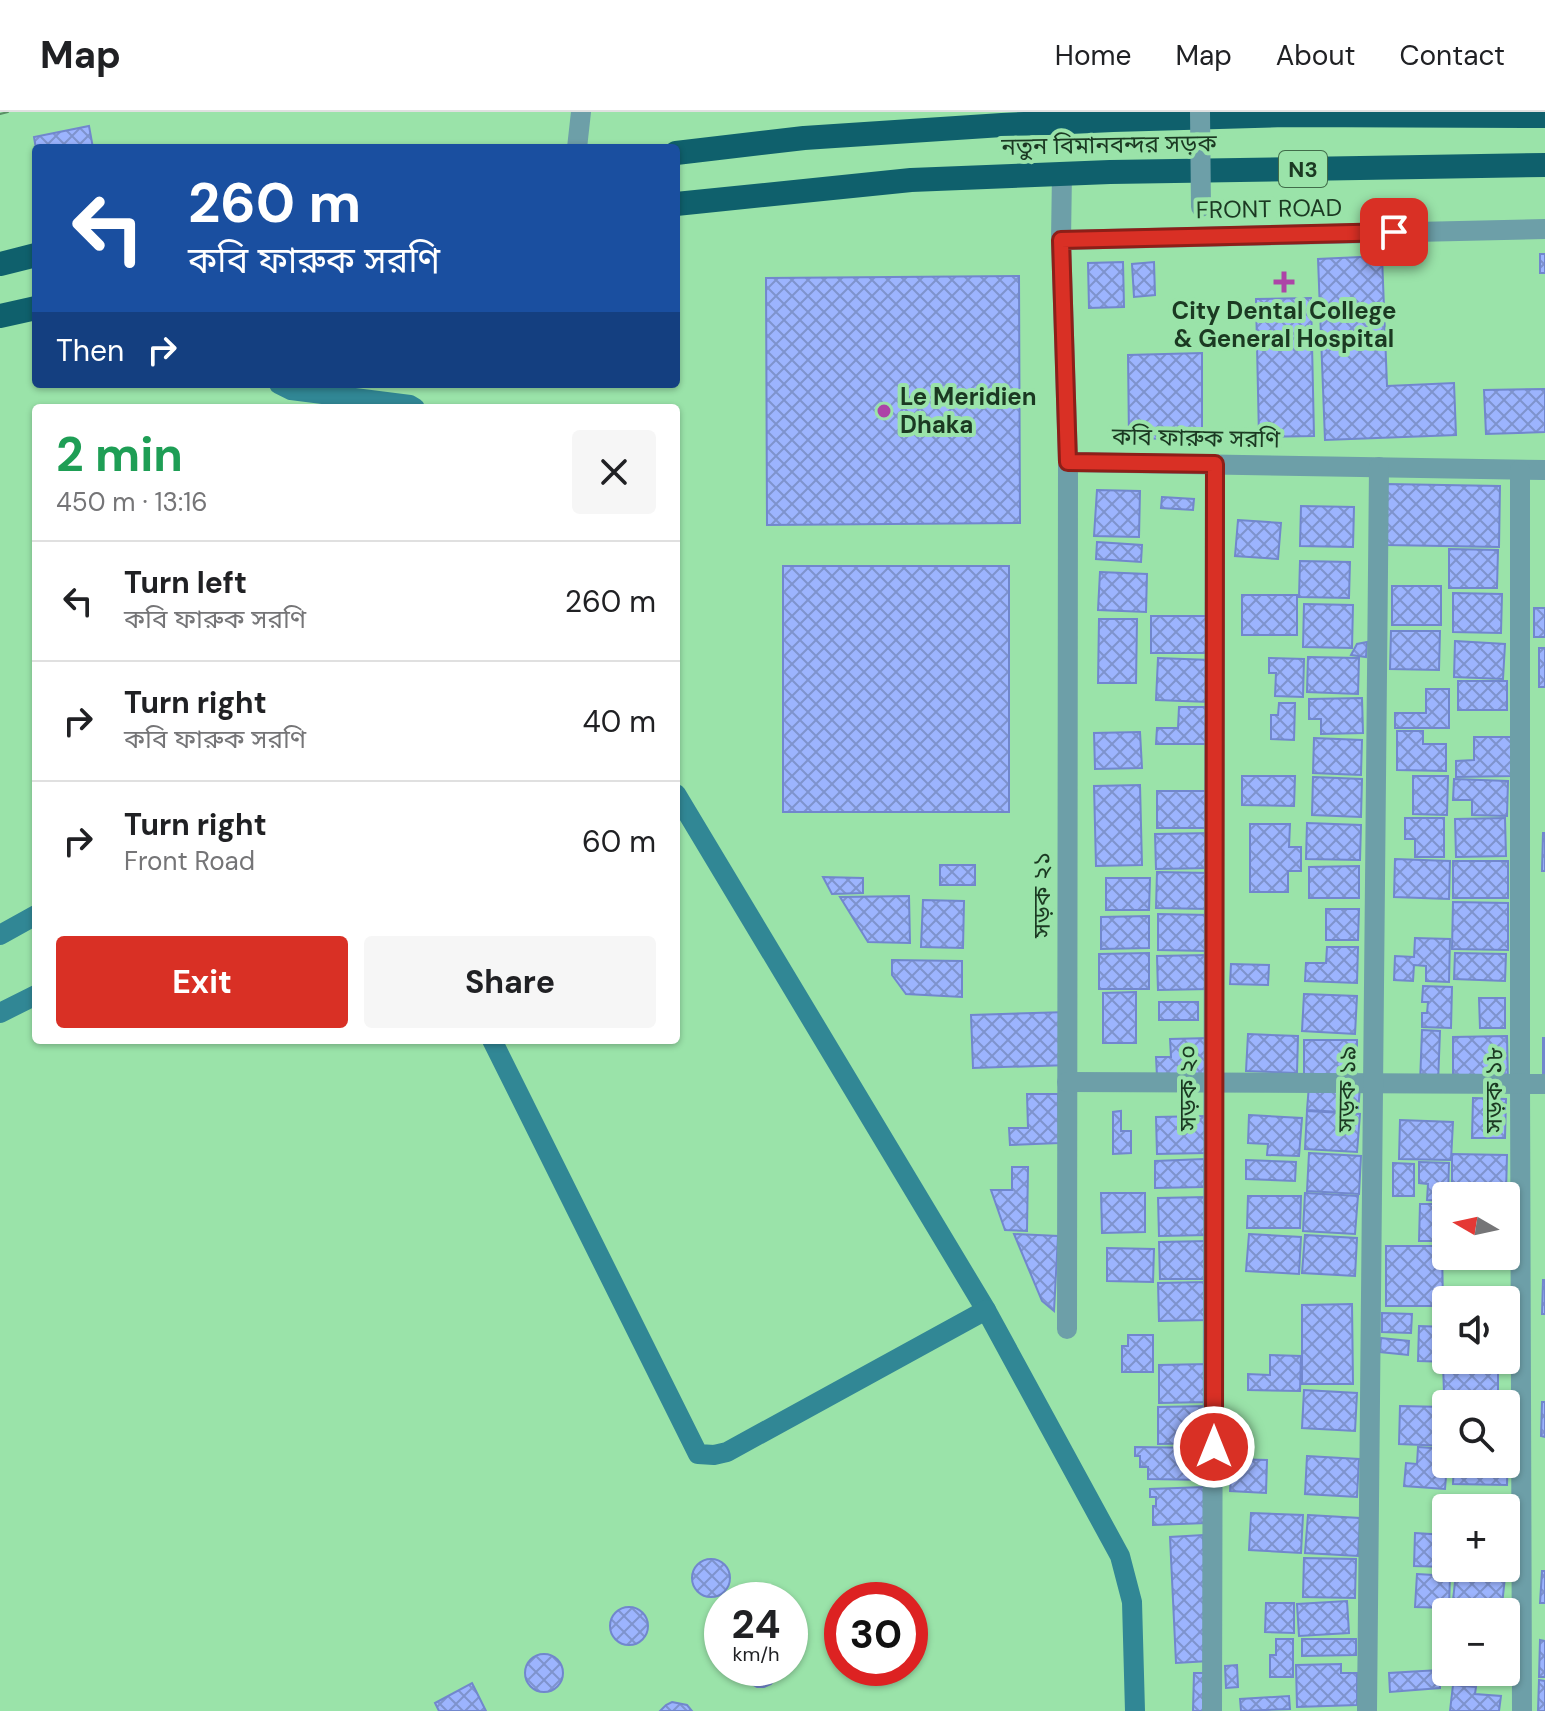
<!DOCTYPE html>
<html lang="en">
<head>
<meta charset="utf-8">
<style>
  body { margin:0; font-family:"DM Sans","Noto Sans Bengali",sans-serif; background:#f6f6f6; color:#202124; height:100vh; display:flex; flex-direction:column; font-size:30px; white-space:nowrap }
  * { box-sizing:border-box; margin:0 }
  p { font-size:26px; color:#757577 }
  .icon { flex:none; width:44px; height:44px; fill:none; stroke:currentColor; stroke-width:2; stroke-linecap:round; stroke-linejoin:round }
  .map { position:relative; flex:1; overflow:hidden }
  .side { position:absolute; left:32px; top:292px; width:648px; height:640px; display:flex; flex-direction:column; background:#fff; border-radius:8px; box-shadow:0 2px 6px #0004 }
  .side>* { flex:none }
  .banner { position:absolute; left:32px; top:32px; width:648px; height:244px; border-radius:8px; box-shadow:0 2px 6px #0004; background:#1a4fa0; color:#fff; overflow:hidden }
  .needle { width:52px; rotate:279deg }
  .controls { position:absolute; left:1432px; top:1070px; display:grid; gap:16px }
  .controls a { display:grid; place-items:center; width:88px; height:88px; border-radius:8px; background:#fff; box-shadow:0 2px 6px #0004; font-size:40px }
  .speed { position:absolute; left:704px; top:1470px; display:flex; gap:16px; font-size:40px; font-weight:700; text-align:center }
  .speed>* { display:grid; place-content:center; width:104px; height:104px; border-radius:50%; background:#fff; box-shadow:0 2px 6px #0004; line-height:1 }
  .speed small { font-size:20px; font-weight:400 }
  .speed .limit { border:12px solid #d22; background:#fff; color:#111 }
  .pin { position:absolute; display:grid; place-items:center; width:68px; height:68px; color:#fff; margin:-34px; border-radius:16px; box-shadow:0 4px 12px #0006 }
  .me { position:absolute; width:88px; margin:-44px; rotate:0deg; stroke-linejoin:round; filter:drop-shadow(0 0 6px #0008) }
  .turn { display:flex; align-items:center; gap:28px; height:168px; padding:0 24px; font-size:36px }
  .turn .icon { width:104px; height:104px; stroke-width:2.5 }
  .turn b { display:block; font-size:56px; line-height:68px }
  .then { display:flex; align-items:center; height:76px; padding:0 24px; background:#0003; gap:16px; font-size:30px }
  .round { display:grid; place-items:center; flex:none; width:84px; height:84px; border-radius:8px; background:#f6f6f6 }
  .overview { display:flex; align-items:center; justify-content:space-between; height:136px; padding:0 24px }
  h1 { font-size:48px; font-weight:700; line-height:60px; color:#1e9e55 }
  .primary-button { display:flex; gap:16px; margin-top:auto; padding:16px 24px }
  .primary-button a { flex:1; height:92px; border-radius:8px; background:#d93025; color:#fff; font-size:32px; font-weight:700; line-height:92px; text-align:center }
  .primary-button a+a { background:#f6f6f6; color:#202124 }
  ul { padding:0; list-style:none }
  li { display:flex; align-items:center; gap:24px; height:120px; padding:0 24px; border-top:2px solid #e0e0e0 }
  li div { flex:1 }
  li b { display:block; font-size:30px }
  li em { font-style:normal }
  header { display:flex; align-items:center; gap:48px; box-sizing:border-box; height:112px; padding:0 40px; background:#fff; border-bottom:2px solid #e0e0e0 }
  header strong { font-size:38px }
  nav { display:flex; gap:44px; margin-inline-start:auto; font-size:28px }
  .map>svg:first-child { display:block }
  .building { fill:url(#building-cross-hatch); stroke:#7187cd; stroke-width:2 }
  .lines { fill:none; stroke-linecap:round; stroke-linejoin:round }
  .street { stroke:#6d9fa8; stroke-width:20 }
  .secondary { stroke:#318795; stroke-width:20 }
  .highway { stroke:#0f606c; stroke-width:24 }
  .tram { stroke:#5b8f66; stroke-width:2 }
  .street-bridge { stroke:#6d9fa8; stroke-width:20 }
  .route-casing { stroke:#8d1f18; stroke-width:20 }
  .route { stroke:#d93025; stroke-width:14 }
  .poi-dot { fill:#ad44a7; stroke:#9ae3a9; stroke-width:3 }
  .labels { text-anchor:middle; stroke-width:8; stroke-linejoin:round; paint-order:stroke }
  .shield { fill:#9ae3a9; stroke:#416c4a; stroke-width:2 }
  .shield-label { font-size:22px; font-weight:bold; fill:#1b3922 }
  .street-label { font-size:24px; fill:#1b3922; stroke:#9ae3a9 }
  .poi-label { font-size:24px; font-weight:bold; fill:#1b3922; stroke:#9ae3a9 }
</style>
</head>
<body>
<header>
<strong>Map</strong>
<nav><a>Home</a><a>Map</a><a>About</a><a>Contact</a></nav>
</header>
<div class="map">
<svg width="1545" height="1599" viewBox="0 0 1545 1599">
  <defs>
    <pattern id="building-cross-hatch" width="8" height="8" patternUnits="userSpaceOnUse" patternTransform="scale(2)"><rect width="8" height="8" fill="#9cb4fe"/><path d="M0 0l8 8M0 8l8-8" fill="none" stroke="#7e93cd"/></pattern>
  </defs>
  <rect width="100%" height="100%" fill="#9ae3a9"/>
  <g class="building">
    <path d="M89,14L93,36L36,37L34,25Z"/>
    <rect x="1540" y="142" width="5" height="19"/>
    <path d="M1382,144L1387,274L1454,271L1456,323L1325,328L1318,147Z"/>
    <path d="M1123,150L1124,195L1089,196L1088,151Z"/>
    <path d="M1154,150L1155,183L1134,185L1132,152Z"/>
    <path d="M1019,164L1020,411L767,413L766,166Z"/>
    <path d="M1311,186L1314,324L1259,325L1256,187Z"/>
    <path d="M1202,241V326L1129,327L1128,243Z"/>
    <path d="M1545,277V320L1486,322L1484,278Z"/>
    <path d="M1387,372L1500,374L1499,435L1386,433Z"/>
    <path d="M1097,378L1140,379L1139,425L1094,424Z"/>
    <path d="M1162,385L1194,387L1193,398L1161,396Z"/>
    <path d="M1301,394L1354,395L1353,435L1300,434Z"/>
    <path d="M1238,408L1281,411L1278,447L1235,444Z"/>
    <path d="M1097,430L1142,433L1141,450L1096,447Z"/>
    <path d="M1449,437L1498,438L1497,476H1449Z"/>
    <path d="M1300,449L1350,450L1349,486L1299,485Z"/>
    <rect x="783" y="454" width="226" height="246"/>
    <path d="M1100,460L1147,462L1146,500L1098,498Z"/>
    <rect x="1392" y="474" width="49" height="39"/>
    <path d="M1453,481L1502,482L1501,521L1453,520Z"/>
    <rect x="1242" y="483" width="55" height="40"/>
    <path d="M1304,492L1353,493L1352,536L1303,535Z"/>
    <rect x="1534" y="496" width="11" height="29"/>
    <rect x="1151" y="504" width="55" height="37"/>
    <path d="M1099,507H1137L1136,571H1098Z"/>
    <path d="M1391,519H1440L1439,558L1390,557Z"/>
    <path d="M1455,529L1505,532L1503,567L1454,565Z"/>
    <path d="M1367,530L1366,545L1351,543L1357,532Z"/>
    <rect x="1539" y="536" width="6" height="39"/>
    <path d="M1308,545L1359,546L1358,582L1307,580Z"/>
    <path d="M1158,546L1210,548L1209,590L1156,588Z"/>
    <path d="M1269,546L1304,547L1303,585L1275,584L1276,561H1269Z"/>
    <rect x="1458" y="569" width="49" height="29"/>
    <path d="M1426,577H1449V616H1395V601H1426Z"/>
    <path d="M1362,586L1363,621L1321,622V607H1309V587Z"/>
    <path d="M1279,591H1295L1294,628L1271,627V603H1278Z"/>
    <path d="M1179,595H1211V632H1156L1157,616H1178Z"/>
    <path d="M1397,619H1423V632H1446V659L1397,658Z"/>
    <path d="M1140,620L1142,656L1095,657L1094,621Z"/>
    <path d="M1474,625H1511V664L1456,665V649L1474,648Z"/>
    <path d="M1314,626L1362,628L1361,663L1313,661Z"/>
    <path d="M1242,664H1295L1294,694L1242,693Z"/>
    <path d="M1413,664H1448L1447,703L1413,702Z"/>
    <path d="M1313,665L1362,667L1361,705L1312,703Z"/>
    <path d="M1454,667L1508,669L1507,704L1472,703V688H1453Z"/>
    <path d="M1140,673L1142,753L1096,754L1094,674Z"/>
    <path d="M1157,679H1212L1211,716H1157Z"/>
    <path d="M1405,706H1444V745H1415V727H1405Z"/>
    <path d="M1505,706L1506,744L1456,745L1455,707Z"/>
    <path d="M1307,711L1361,713L1360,748L1306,747Z"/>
    <path d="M1250,712H1290L1289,735H1301V759H1288V780H1250Z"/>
    <path d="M1211,721L1212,756L1156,757L1155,722Z"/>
    <path d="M1543,721H1545V759H1542Z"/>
    <path d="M1395,747L1450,749L1449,787L1394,785Z"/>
    <rect x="1453" y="749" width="55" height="37"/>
    <rect x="940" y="753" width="35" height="20"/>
    <path d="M1359,754V786H1309V755Z"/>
    <path d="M1157,760L1209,761V797L1156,796Z"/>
    <path d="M823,765L863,766V781L832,782Z"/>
    <path d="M1106,766H1150L1149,798H1106Z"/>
    <path d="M909,784L910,831L868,830L840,785Z"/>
    <path d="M923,788L964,789L963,836L921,835Z"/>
    <path d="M1453,790L1508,791V838L1452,837Z"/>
    <path d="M1326,797H1359L1358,828H1326Z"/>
    <path d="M1158,802L1209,803L1208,839L1158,838Z"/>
    <path d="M1149,804V836L1101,837V805Z"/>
    <path d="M1415,826L1450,827L1449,870L1426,869V854L1414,853L1413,869L1394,868L1395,844L1414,845Z"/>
    <path d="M1327,835H1358L1357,871L1305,869L1306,851H1326Z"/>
    <path d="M1149,841V877H1099V842Z"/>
    <path d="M1455,841L1506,842L1505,869L1454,867Z"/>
    <path d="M1207,843L1209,877L1158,878L1157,844Z"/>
    <path d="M892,848L962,849V885L906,882L892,863Z"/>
    <path d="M1231,852L1269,853L1268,873L1230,872Z"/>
    <path d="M1423,874L1452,875L1451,916L1422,915V901H1427L1428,890H1422Z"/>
    <path d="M1136,880V931H1103V881Z"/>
    <path d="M1304,882L1357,884L1355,922L1302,919Z"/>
    <path d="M1479,886H1505V916H1480Z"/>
    <rect x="1159" y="890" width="39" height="18"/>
    <path d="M1068,900L1070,953L973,956L971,903Z"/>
    <path d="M1422,918L1440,919L1438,972L1420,971Z"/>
    <path d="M1248,922L1298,924L1297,961L1246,959Z"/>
    <path d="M1507,924L1508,974L1453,975V925Z"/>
    <path d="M1209,926V963L1157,964L1156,945H1171L1170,927Z"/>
    <rect x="1543" y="926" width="2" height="36"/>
    <rect x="1304" y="928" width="53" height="38"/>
    <path d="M1309,973L1360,974L1358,1001L1307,998Z"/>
    <path d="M1027,982H1058L1059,1031L1010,1033L1009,1016H1028Z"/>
    <path d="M1473,986L1506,987L1505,1026H1472Z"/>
    <path d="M1121,999V1019H1131V1041L1113,1042V1000Z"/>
    <path d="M1307,999L1360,1002L1357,1040L1305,1037Z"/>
    <path d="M1249,1003L1302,1006L1299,1044L1267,1043L1268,1032L1248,1031Z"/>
    <path d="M1206,1004V1041L1157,1042L1156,1005Z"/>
    <path d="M1400,1008L1453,1010L1451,1048L1399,1047Z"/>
    <path d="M1309,1041L1361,1044L1359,1082L1307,1079Z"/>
    <path d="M1452,1042L1507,1043L1506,1081L1452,1080Z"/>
    <path d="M1204,1047V1075L1155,1076V1049Z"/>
    <path d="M1246,1048L1296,1050L1295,1069L1246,1067Z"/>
    <path d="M1419,1050L1449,1051L1448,1084H1446V1089L1427,1088L1428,1072L1419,1071Z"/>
    <path d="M1393,1051L1414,1052V1084H1393Z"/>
    <path d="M1012,1055H1028L1027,1119L1005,1118L991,1078H1012Z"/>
    <path d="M1101,1081H1145V1120L1102,1121Z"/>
    <path d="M1305,1081L1358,1084L1355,1122L1303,1119Z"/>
    <path d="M1248,1084H1301L1300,1116H1247Z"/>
    <path d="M1207,1085L1208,1123L1159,1124L1158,1086Z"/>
    <path d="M1506,1090H1509L1508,1128H1506Z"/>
    <path d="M1420,1092H1446V1129H1419Z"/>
    <path d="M1014,1122L1058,1124L1054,1199L1042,1189Z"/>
    <path d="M1249,1122L1301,1125L1299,1162L1246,1159Z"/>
    <path d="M1305,1123L1357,1126L1355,1164L1302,1161Z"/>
    <path d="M1209,1129V1167H1160L1159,1130Z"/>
    <path d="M1386,1134H1442L1443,1194H1386Z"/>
    <path d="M1107,1136L1154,1137L1153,1170L1107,1169Z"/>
    <path d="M1543,1168H1545V1202H1542Z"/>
    <path d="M1207,1170L1208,1208L1159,1209L1158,1171Z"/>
    <path d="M1352,1192L1353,1272H1302V1193Z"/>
    <path d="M1382,1201L1412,1202L1411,1221L1382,1220Z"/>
    <path d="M1419,1214L1446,1215V1248H1450V1250L1418,1249Z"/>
    <path d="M1128,1223H1153V1260H1122V1234H1128Z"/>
    <path d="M1381,1226L1409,1229L1408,1243L1380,1240Z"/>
    <path d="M1270,1243L1301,1244L1300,1279L1248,1278V1262L1270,1263Z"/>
    <path d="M1498,1251V1280L1444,1281L1443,1252Z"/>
    <path d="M1208,1252L1209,1290L1159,1291V1253Z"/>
    <path d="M1304,1278L1357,1281L1355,1319L1302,1316Z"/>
    <path d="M1542,1290H1545V1325L1541,1324Z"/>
    <path d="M1207,1294L1208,1331L1158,1332V1295Z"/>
    <path d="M1400,1294L1446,1295V1334L1399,1332Z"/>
    <rect x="1506" y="1296" width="2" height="38"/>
    <path d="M1135,1335L1206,1336L1205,1368L1148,1367V1355H1140V1344H1135Z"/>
    <path d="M1418,1335L1446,1337L1447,1352L1445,1377L1404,1374L1406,1351L1417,1352Z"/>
    <path d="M1506,1339H1508L1507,1373L1453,1372L1454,1352H1506Z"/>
    <path d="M1307,1344L1359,1347L1357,1385L1305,1382Z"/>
    <path d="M1232,1347L1267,1348L1266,1381L1230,1379Z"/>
    <path d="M1204,1375L1206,1411L1153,1413V1394H1156V1385H1150V1377Z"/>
    <path d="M1251,1401L1303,1403L1301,1441L1249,1438Z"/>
    <path d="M1308,1403L1360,1406L1358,1444L1305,1441Z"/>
    <path d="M1415,1421L1446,1423V1455L1414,1454Z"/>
    <path d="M1203,1423L1209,1549L1176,1551L1170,1425Z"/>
    <path d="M1304,1446L1356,1447L1355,1486L1303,1485Z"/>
    <circle cx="711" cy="1466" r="19"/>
    <path d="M1542,1459H1545V1491H1540Z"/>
    <path d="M1456,1461L1505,1465L1502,1493L1453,1488Z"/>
    <path d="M1417,1462L1450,1464L1449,1496L1415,1495Z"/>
    <path d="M1347,1489L1349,1521L1299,1524L1297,1492Z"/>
    <path d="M1266,1491H1294V1521L1265,1520Z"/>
    <circle cx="629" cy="1514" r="19"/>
    <path d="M1506,1510H1515L1511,1571L1457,1567V1560H1506Z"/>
    <path d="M1276,1527H1293V1565H1270V1543H1276Z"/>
    <path d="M1302,1527H1356V1543L1302,1544Z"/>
    <path d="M1540,1528L1545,1529V1565H1539Z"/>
    <circle cx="544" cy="1561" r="19"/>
    <path d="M1341,1552V1561H1357V1593L1297,1595L1296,1553Z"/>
    <path d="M1237,1553L1238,1575L1226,1576L1225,1554Z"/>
    <path d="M742,1556H779V1560L771,1572L764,1575H757L745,1568Z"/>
    <path d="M1439,1558L1440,1576L1390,1580L1389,1561Z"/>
    <path d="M1194,1561H1210L1209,1599H1193Z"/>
    <path d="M1539,1568L1545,1569V1599H1538Z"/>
    <path d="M472,1571L486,1599H439L435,1591Z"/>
    <path d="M1453,1573L1476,1575L1475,1582L1501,1584L1499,1599H1450Z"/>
    <path d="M1289,1584L1290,1597L1241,1599L1240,1587Z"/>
    <path d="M672,1590L687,1593L692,1599H660L666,1593Z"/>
  </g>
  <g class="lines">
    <g class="street">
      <path d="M577,36L581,0"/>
      <path d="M1062,61L1061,128L1068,350L1067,1217"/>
      <path d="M1061,128L1545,117"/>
      <path d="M1068,350L1545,358"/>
      <path d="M1520,358V972L1522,1599"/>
      <path d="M1067,970L1545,972"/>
      <path d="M1212,1599L1215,352"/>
      <path d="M1367,1599L1379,355"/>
    </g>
    <g class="secondary">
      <path d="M279,272L291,278L410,293L415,296"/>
      <path d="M676,682L986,1198L1120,1444L1132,1490L1135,1599"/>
      <path d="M0,823L36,803"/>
      <path d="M0,901L36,883"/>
      <path d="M492,928L698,1342L714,1343L727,1340L986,1198"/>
    </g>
    <g class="highway">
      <path d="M676,41L804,26L1002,13L1113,8L1285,3L1545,4"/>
      <path d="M676,92L911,68L1110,60L1545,53"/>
      <path d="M0,152L36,143"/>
      <path d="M0,204L36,196"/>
    </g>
    <path class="tram" d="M0,2L8,0"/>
    <path class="street-bridge" d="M1200,0L1201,95"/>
  </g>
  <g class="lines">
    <g class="route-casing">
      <path id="route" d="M1214,1335L1215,352L1068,350L1061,128L1394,120"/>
    </g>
    <use href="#route" class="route"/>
  </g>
  <g class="poi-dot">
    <path d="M1280 158h8v8h8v8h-8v8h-8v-8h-8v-8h8z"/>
    <circle cx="884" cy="299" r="8"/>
  </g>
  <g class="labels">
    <rect class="shield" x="1279" y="39" width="48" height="36" rx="6"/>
    <g class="shield-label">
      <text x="1303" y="65">N3</text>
    </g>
    <g class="street-label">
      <text transform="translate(1109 33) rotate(-1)" y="8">নতুন বিমানবন্দর সড়ক</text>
      <text transform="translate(1269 97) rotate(-1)" y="8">FRONT ROAD</text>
      <text transform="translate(1196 326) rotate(1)" y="8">কবি ফারুক সরণি</text>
      <text transform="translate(1042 783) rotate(-90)" y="8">সড়ক ২১</text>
      <text transform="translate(1188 976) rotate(-90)" y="8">সড়ক ২০</text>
      <text transform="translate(1347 977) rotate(-89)" y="8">সড়ক ১৯</text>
      <text transform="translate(1494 978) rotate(-90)" y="8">সড়ক ১৮</text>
    </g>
    <g class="poi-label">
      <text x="1284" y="207">City Dental College<tspan x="1284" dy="28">&amp; General Hospital</tspan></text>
      <text x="900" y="293" text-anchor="start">Le Meridien<tspan x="900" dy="28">Dhaka</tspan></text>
    </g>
  </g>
</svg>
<div class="controls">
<a><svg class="needle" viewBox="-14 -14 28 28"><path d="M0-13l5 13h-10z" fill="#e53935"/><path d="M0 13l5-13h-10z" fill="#757577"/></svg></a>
<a><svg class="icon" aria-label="sound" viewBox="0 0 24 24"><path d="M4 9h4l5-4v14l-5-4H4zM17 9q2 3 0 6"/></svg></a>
<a><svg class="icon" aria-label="search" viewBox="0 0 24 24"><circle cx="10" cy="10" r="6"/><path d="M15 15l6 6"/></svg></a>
<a>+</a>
<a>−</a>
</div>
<div class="speed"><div>24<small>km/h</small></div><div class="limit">30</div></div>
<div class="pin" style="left:1394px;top:120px;background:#d93025"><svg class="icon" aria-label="arrive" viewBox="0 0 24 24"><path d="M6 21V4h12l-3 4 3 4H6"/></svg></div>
<svg class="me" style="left:1214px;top:1335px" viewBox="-20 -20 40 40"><circle r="17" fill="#d93025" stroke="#fff" stroke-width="3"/><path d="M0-11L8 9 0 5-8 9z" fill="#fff"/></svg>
<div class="banner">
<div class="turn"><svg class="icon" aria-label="left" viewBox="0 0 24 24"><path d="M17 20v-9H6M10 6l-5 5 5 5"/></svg><div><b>260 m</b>কবি ফারুক সরণি</div></div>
<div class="then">Then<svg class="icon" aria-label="right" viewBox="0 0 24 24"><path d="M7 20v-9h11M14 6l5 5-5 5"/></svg></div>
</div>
<section class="side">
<div class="overview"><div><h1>2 min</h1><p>450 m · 13:16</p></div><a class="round"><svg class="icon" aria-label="close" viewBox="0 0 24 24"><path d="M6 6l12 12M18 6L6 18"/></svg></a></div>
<ul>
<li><svg class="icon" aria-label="left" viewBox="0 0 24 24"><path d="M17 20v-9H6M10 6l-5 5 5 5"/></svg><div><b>Turn left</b><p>কবি ফারুক সরণি</p></div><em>260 m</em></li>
<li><svg class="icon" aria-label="right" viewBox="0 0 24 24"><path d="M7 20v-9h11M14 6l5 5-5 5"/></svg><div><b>Turn right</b><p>কবি ফারুক সরণি</p></div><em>40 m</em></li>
<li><svg class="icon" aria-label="right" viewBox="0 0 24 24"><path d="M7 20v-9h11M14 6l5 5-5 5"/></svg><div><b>Turn right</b><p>Front Road</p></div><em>60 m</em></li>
</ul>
<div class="primary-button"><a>Exit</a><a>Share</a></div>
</section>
</div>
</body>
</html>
